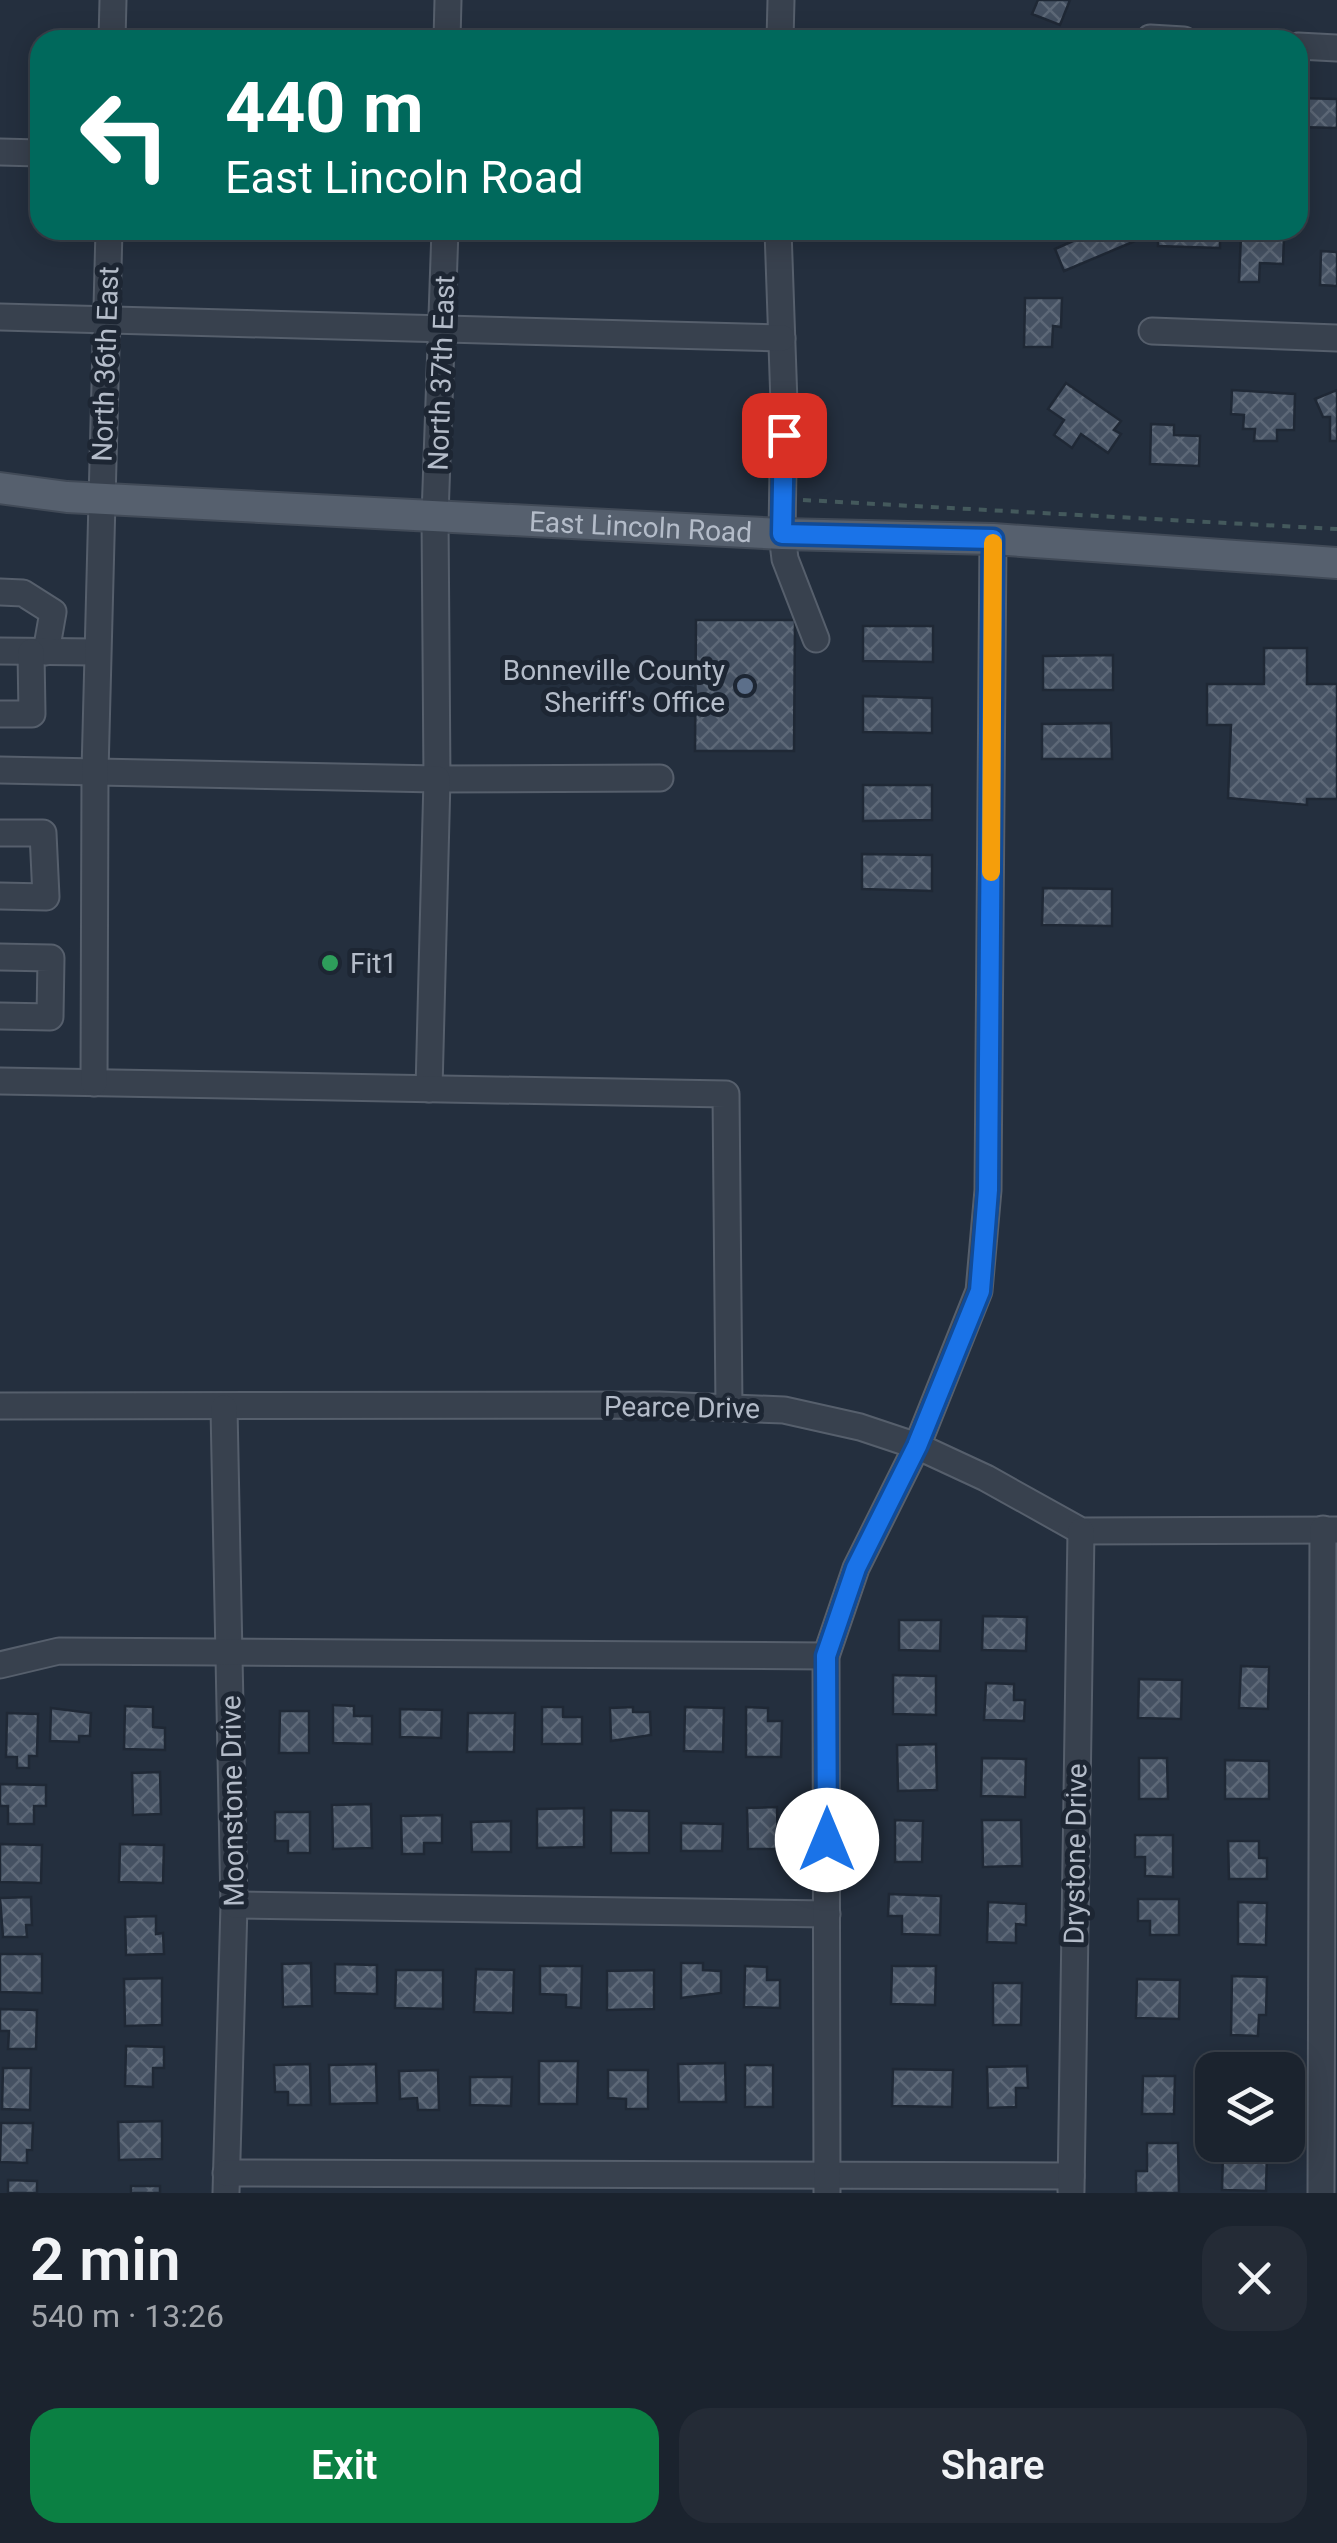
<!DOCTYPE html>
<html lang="en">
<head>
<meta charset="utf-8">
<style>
  body { margin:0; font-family:Roboto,sans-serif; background:#242b36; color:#f1f3f6; height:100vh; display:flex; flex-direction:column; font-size:38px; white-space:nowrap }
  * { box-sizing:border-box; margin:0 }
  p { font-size:32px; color:#a0a4aa }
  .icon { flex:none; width:55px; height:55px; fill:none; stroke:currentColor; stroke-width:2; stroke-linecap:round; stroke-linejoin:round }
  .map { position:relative; height:2193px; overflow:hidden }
  .panel { display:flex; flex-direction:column; background:#1b232e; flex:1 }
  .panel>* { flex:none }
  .top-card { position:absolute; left:30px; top:30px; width:1278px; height:210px; border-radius:30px; box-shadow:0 5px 25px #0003,0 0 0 2px #39404a; background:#00695c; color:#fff; overflow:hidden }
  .tools { position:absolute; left:1195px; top:2052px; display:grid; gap:20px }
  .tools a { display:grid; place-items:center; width:110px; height:110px; border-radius:20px; background:#1b232e; box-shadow:0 5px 25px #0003,0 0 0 2px #39404a; font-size:50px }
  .pin { position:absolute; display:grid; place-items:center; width:85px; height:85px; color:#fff; margin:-42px; border-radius:20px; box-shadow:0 5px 15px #0006 }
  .me { position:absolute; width:110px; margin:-55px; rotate:0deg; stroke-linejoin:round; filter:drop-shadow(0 0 8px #0008) }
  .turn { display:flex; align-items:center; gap:35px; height:210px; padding:0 30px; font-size:45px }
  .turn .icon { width:130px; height:130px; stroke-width:2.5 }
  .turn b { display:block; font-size:70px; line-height:85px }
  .round { display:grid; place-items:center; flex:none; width:105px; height:105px; border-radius:30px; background:#242b36 }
  .summary { display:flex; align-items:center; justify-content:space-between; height:170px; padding:0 30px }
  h1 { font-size:60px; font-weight:600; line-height:75px }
  .primary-button { display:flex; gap:20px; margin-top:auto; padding:20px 30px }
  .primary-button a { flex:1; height:115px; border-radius:30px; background:#0b8043; color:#fff; font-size:40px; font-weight:600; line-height:115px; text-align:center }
  .primary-button a+a { background:#242b36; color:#f1f3f6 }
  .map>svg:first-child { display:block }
  .building { fill:url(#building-cross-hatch); stroke:#1f2835; stroke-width:2.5 }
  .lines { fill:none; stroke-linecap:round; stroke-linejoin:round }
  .minor-casing { stroke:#565f6c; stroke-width:29 }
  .major-casing { stroke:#414a57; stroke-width:34 }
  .path { stroke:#44595c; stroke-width:4; stroke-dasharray:8 8; stroke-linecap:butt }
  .minor { stroke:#38414e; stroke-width:25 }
  .major { stroke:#56606e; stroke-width:30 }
  .route-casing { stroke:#114b97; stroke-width:25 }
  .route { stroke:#1a73e8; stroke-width:18 }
  .slow { stroke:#f59e0b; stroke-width:18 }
  .service-dot { fill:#5c6f8a; stroke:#1d2633; stroke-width:4 }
  .leisure-dot { fill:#2e9e5b; stroke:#1d2633; stroke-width:4 }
  .labels { text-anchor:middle; stroke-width:10; stroke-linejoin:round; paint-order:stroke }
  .street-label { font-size:28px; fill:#b4bcc9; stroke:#1d2633 }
  .poi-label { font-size:28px; fill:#b4bcc9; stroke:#1d2633; text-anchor:end }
</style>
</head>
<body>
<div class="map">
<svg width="1337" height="2193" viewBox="0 0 1337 2193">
  <defs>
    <pattern id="building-cross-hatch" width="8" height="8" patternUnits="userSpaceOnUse" patternTransform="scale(2.5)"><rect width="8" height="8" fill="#455162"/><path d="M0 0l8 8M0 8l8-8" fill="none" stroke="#5d6877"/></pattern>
  </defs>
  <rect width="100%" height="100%" fill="#242f3e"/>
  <g class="building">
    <path d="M1038,0H1070L1060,25L1032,14Z"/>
    <path d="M1298,98L1337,99V128L1298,127Z"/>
    <path d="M1079,230H1131L1135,241L1064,271L1055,249L1082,237Z"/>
    <path d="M1158,230H1220V248L1158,246Z"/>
    <path d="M1241,235L1284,236L1283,264L1260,263L1259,282H1239Z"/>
    <path d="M1321,251L1337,252V286L1320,285Z"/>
    <path d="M1025,298H1062L1061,327L1053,326L1052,347H1024Z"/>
    <path d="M1066,383L1121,421L1114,430L1121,434L1108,453L1081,434L1072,448L1054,435L1064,420L1048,409Z"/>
    <path d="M1232,390L1295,394L1294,430H1277V441H1254L1255,429H1243L1244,415L1231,414Z"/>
    <path d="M1337,390V441H1330V417H1323L1315,399Z"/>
    <path d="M1151,424L1174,425V435L1200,436L1199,466L1150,464Z"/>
    <path d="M696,620H795L794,751H695Z"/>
    <path d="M863,626H933V662L863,661Z"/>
    <path d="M1264,648H1307V684H1337V799H1307V805L1228,798L1231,725H1207V684H1264Z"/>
    <path d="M1113,655V690H1043V656Z"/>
    <path d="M863,696L932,698V733L863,732Z"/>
    <path d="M1111,723L1112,759H1042V724Z"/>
    <path d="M863,785H932V820L863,821Z"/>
    <path d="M862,854L932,855V891L862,889Z"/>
    <path d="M1043,888L1112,889V926L1042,925Z"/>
    <path d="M983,1616L1027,1617L1026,1651L982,1650Z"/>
    <path d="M899,1620H941L940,1651L899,1650Z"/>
    <path d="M1241,1666L1269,1667L1268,1709L1239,1708Z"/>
    <path d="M893,1675L936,1676V1715L893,1714Z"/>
    <path d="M1139,1679L1182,1680L1181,1719L1138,1718Z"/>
    <path d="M986,1683L1014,1684V1700H1025L1024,1721L984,1720Z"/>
    <path d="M333,1705L354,1706V1716H372V1744L333,1743Z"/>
    <path d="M125,1706L153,1707V1727L165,1728V1750L124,1749Z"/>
    <path d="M542,1707H563V1717H582V1744H542Z"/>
    <path d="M633,1707V1712H650L651,1735L611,1741L610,1708Z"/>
    <path d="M685,1707L724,1708L723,1752L684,1751Z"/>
    <path d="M746,1707L768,1708V1721H782L781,1757H746Z"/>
    <path d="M51,1708L91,1713L90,1736H79V1742L50,1741Z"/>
    <path d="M400,1709L442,1710L441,1738L400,1737Z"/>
    <path d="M280,1711H309V1753H279Z"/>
    <path d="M7,1713L38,1714L37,1756H29V1768H17V1757H6Z"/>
    <path d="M468,1713H515L514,1752H467Z"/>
    <path d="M936,1744L937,1790L898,1791L897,1745Z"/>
    <path d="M982,1758L1026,1759L1025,1797L981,1796Z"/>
    <path d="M1139,1758H1167L1168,1799H1139Z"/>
    <path d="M1225,1760L1269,1761V1799H1225Z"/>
    <path d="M160,1772L161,1814L133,1815L132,1773Z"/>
    <path d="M0,1784L46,1785V1806H34V1824H8V1806H0Z"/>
    <path d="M371,1804L372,1848L333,1849L332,1805Z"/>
    <path d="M777,1807L778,1849H748L747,1808Z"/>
    <path d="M584,1808V1847L537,1848V1809Z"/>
    <path d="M611,1810L649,1811V1853H611Z"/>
    <path d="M275,1812H310V1853H288V1841H275Z"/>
    <path d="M442,1815V1843H424V1854H402L401,1816Z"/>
    <path d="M895,1820L923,1821L922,1862H895Z"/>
    <path d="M982,1820H1021L1022,1866L983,1867Z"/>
    <path d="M511,1821V1852H472L471,1822Z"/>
    <path d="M681,1823L723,1824L722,1851H681Z"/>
    <path d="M1135,1835H1173V1877L1145,1876V1857H1135Z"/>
    <path d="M1228,1841H1259V1858H1267V1879H1229Z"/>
    <path d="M0,1844L42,1845L41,1883L0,1882Z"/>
    <path d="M120,1844L164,1845L163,1883L119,1882Z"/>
    <path d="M889,1894L941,1896L940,1935L902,1934V1916H888Z"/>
    <path d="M31,1897L32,1925H26L27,1937H3L0,1898Z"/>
    <path d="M1138,1899H1179V1935H1150V1921H1138Z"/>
    <path d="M988,1902L1026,1904V1925L1016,1924V1943L987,1942Z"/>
    <path d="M1238,1902L1267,1903L1266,1945L1238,1944Z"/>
    <path d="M156,1916V1934L163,1933L164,1954L126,1955L125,1917Z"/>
    <path d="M0,1954H42V1993L0,1992Z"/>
    <path d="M311,1963L312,2006L283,2007L282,1964Z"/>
    <path d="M681,1963H703V1970L721,1971V1993L681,1998Z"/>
    <path d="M335,1964L377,1965V1994L335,1993Z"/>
    <path d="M540,1966H582L581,2008L566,2007V1995L540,1994Z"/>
    <path d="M745,1966L767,1967V1980H780V2008L744,2007Z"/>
    <path d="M892,1966H936L935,2005L891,2004Z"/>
    <path d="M476,1969L514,1970L513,2013L474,2012Z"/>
    <path d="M396,1970H443V2009L395,2008Z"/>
    <path d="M654,1970V2009L607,2010V1971Z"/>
    <path d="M1232,1976L1267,1977L1266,2015H1259L1258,2036L1231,2035Z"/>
    <path d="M162,1978V2025L125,2026L124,1979Z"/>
    <path d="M1137,1979L1180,1980L1179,2019L1136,2018Z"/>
    <path d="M993,1983H1022L1021,2025H993Z"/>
    <path d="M0,2009L37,2010L36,2049H8L9,2031H0Z"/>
    <path d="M126,2046L164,2047V2068H153V2087L125,2086Z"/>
    <path d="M1231,2057L1260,2058L1259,2070H1231Z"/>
    <path d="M539,2061H578L577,2104H539Z"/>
    <path d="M725,2063L726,2102H679L678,2064Z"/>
    <path d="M310,2064L311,2105H288V2092H275L274,2065Z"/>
    <path d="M376,2064L377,2103L330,2104L329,2065Z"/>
    <rect x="745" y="2065" width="28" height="42"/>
    <path d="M1027,2066L1028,2088H1016V2107L988,2108L987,2067Z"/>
    <path d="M3,2068H31L30,2110L2,2109Z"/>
    <path d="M893,2069L953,2070L952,2107L892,2106Z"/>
    <path d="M438,2070L439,2110H418L417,2098L400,2099L399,2071Z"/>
    <path d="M608,2070H648V2109H626V2099L608,2098Z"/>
    <path d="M1143,2076H1175L1174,2114H1142Z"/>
    <path d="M470,2077H512L511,2106L470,2105Z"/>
    <path d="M162,2121V2159L119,2160L118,2122Z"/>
    <path d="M1,2123H33L32,2150H27V2163L0,2162Z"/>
    <path d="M1147,2143H1178L1179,2193H1136V2171H1147Z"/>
    <path d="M1223,2152H1267L1266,2191L1222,2190Z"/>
    <path d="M8,2180L37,2181V2193H8Z"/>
    <rect x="131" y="2186" width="29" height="7"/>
  </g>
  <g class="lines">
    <g class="minor-casing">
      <g id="minor">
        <path d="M1150,38L1184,40"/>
        <path d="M112,40L113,0"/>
        <path d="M447,40L448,0"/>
        <path d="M780,40L781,0"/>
        <path d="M1298,46L1337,48"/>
        <path d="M0,152L40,153"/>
        <path d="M445,230L435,516L437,779L660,778"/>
        <path d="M778,230L784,403L782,534L785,559L816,639"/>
        <path d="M0,317L782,338"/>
        <path d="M1152,331L1337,338"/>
        <path d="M0,592L23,593L53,612L46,652"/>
        <path d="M0,651L97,652"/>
        <path d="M0,714H32L31,652"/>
        <path d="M0,770L437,779L429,1089"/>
        <path d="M0,833H43L46,897L0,896"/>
        <path d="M0,957L51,958L50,1017L0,1016"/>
        <path d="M0,1081L726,1094L729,1408"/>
        <path d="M94,1083L95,772L109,230"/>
        <path d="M0,1406L659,1405L784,1410L860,1427L917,1446L986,1478L1081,1531L1337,1530"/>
        <path d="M224,1408L234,1905L226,2193"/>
        <path d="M0,1665L59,1651L826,1656"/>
        <path d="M234,1905L827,1914"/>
        <path d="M226,2173L1071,2176"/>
        <path d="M1071,2191L1081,1531"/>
        <path d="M827,2193L826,1656L856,1568L917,1446L979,1291L988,1190L993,539"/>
        <path d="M1321,2193L1323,1529"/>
      </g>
    </g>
    <g class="major-casing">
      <g id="major">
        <path id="s1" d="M0,488L67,497L782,534L993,539L1337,563"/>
      </g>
    </g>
    <path class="path" d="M803,500L1337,529"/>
    <use href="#minor" class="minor"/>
    <use href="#major" class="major"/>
  </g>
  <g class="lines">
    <g class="route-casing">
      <path id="route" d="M784,435L782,534L993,539L988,1190L980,1291L917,1446L856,1568L826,1656L827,1840"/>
    </g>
    <use href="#route" class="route"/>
    <path class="slow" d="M991,872L993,543"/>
  </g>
  <circle class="service-dot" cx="745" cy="686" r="10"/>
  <circle class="leisure-dot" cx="330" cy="963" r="10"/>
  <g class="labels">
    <g class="street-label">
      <text transform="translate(105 364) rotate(-88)" y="10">North 36th East</text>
      <text transform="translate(441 373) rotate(-88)" y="10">North 37th East</text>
      <text dy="10" stroke="none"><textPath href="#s1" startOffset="642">East Lincoln Road</textPath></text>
      <text transform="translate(682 1407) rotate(1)" y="10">Pearce Drive</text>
      <text transform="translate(232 1801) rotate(-91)" y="10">Moonstone Drive</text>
      <text transform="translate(1075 1854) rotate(-89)" y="10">Drystone Drive</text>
    </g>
    <g class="poi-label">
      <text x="725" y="680">Bonneville County<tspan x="725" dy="32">Sheriff's Office</tspan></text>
      <text x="350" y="973" text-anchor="start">Fit1</text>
    </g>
  </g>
</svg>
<div class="tools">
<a><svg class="icon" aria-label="layers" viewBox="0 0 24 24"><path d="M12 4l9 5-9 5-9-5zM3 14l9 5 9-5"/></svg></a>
</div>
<div class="pin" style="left:784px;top:435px;background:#d93025"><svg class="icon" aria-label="arrive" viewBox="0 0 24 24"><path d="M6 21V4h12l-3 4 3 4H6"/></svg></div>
<svg class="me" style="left:827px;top:1840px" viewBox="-20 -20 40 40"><circle r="19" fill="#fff"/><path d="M0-13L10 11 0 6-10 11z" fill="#1a73e8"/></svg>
<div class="top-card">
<div class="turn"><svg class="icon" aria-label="left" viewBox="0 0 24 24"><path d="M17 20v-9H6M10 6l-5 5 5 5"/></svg><div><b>440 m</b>East Lincoln Road</div></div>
</div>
</div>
<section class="panel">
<div class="summary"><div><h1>2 min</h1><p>540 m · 13:26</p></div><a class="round"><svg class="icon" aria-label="close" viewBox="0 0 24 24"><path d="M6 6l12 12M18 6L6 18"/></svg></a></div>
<div class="primary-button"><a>Exit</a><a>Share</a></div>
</section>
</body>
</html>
